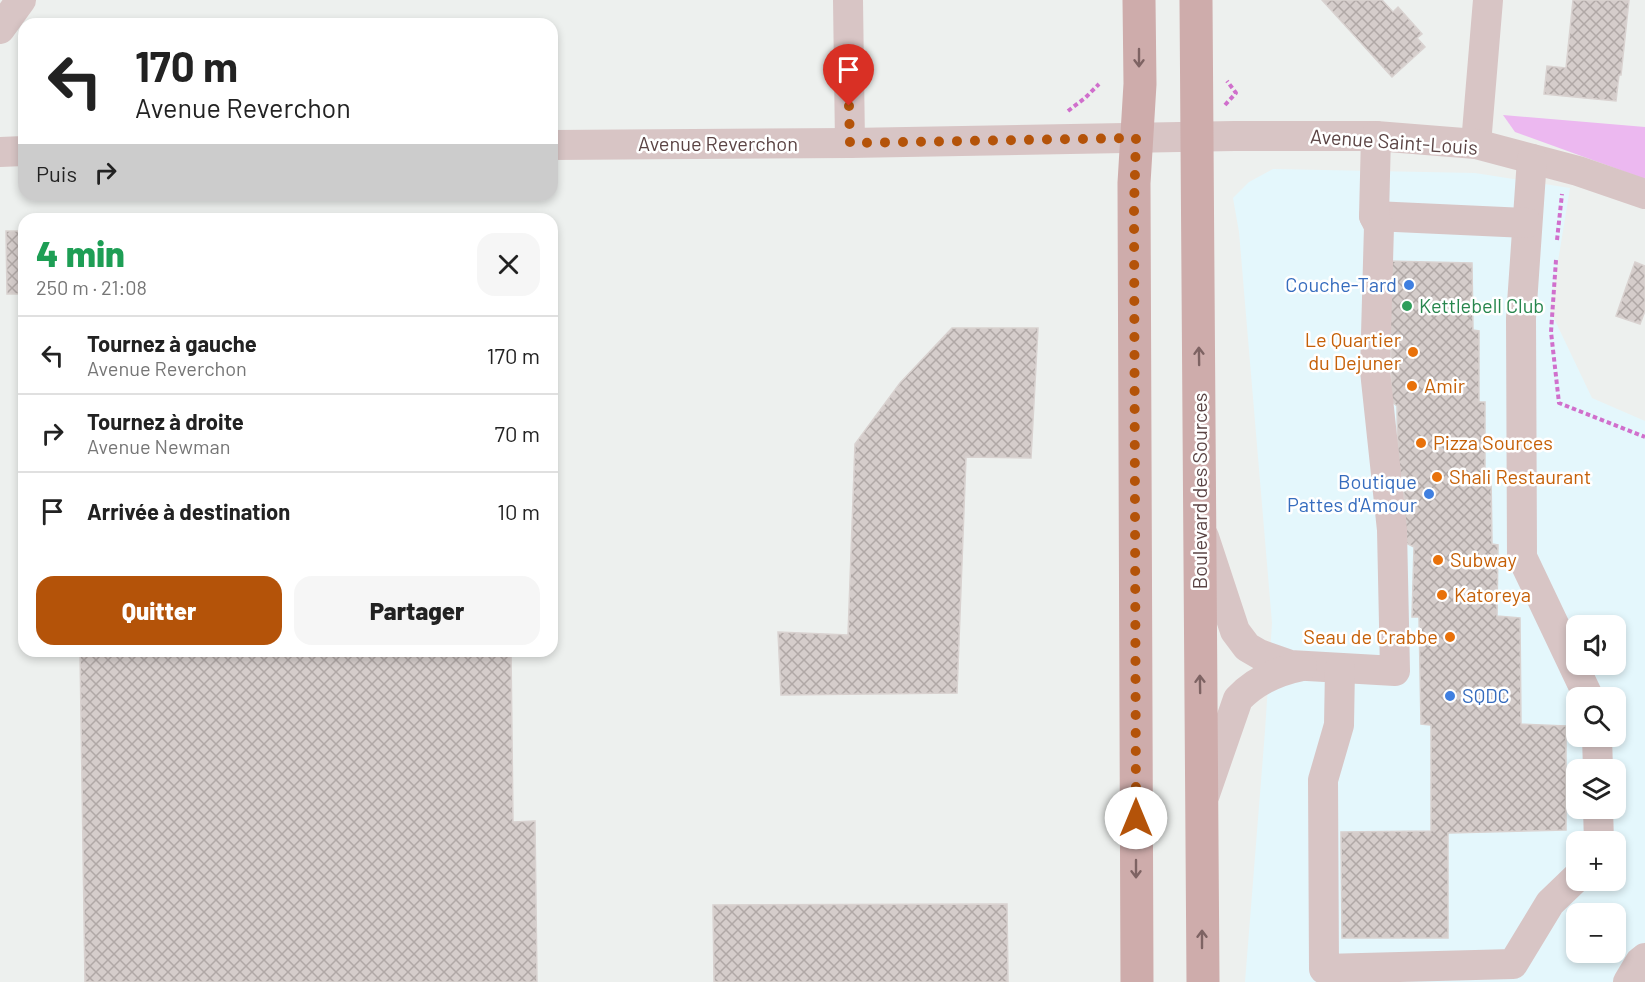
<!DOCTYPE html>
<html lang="fr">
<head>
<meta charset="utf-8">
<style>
  body { margin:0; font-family:Barlow,sans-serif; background:#f6f6f6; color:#222; height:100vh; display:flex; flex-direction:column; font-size:22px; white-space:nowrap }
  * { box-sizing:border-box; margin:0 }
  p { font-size:20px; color:#767676 }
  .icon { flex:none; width:33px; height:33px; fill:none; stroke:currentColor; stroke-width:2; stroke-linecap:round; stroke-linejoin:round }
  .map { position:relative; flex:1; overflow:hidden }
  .drawer { position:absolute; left:18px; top:213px; width:540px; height:444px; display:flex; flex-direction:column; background:#fff; border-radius:18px; box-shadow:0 3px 9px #0003 }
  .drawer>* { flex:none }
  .banner { position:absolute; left:18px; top:18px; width:540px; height:183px; border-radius:18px; box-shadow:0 3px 9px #0003; background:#fff; color:#222; overflow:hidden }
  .fabs { position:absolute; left:1566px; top:615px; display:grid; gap:12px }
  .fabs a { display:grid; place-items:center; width:60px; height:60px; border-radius:12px; background:#fff; box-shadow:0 3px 9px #0003; font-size:30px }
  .pin { position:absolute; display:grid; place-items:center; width:51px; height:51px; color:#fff; margin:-62px -26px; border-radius:50% 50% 50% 0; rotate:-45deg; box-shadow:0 0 6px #0007 }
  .pin .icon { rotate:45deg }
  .me { position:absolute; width:66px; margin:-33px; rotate:0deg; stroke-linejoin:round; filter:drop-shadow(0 0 4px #0008) }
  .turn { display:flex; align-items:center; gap:21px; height:126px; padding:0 18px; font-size:27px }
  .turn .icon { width:78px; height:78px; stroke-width:2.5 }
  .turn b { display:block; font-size:42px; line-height:51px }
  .then { display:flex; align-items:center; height:57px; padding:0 18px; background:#0003; gap:12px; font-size:22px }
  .round { display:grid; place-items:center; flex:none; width:63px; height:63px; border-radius:18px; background:#f6f6f6 }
  .headline { display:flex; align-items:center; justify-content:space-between; height:102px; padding:0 18px }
  h1 { font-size:36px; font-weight:800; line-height:45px; color:#1e9e55 }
  .cta { display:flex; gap:12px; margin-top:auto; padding:12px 18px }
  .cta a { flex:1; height:69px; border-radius:18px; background:#b45309; color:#fff; font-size:24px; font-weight:800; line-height:69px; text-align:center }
  .cta a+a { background:#f6f6f6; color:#222 }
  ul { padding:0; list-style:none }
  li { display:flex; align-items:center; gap:18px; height:78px; padding:0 18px; border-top:2px solid #e0e0e0 }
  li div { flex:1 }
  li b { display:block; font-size:22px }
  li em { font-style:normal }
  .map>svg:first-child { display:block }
  .commercial { fill:#e4f7fc; fill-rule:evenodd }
  .grass { fill:#ecb8f0 }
  .building { fill:url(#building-cross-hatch); stroke:#d9d2d0; stroke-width:1.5 }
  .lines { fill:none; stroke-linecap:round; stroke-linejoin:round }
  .path { stroke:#d06fcc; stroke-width:4; stroke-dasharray:4.5 3; stroke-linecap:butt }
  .minor { stroke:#d8c5c5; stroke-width:30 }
  .major { stroke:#ceacab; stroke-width:33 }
  .oneway { stroke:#7e6363 }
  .route { stroke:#b45309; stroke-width:10; stroke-dasharray:0 18 }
  .shop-dot { fill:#3f7fe0; stroke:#fff; stroke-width:2 }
  .leisure-dot { fill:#2e9e5b; stroke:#fff; stroke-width:2 }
  .food-dot { fill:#e8710a; stroke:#fff; stroke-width:2 }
  .labels { text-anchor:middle; stroke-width:5; stroke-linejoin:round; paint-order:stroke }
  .street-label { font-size:20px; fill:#5b4444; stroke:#fff }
  .shop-label { font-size:20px; fill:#366cbe; stroke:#fff; text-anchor:end }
  .leisure-label { font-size:20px; fill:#27864d; stroke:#fff; text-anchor:start }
  .food-label { font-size:20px; fill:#c56008; stroke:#fff; text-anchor:start }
</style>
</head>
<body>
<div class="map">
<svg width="1645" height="982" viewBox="0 0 1645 982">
  <defs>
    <pattern id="building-cross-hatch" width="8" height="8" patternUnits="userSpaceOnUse" patternTransform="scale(1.5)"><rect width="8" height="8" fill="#d5cdcb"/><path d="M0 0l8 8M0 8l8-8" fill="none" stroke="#b0a8a6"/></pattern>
  </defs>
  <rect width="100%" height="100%" fill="#edf0ee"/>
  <path class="commercial" d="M1273,169L1475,173L1570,188L1550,310L1592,398L1645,421V942L1618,982H1245L1265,731L1272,623L1239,232L1233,198L1249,182ZM1576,626H1616V664H1576ZM1576,698H1616V736H1576ZM1576,770H1616V808H1576ZM1576,842H1616V880H1576ZM1576,914H1616V952H1576Z"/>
  <path class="grass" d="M1503,115L1645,127V179L1515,132Z"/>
  <g class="building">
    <path d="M1322,0H1382L1393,12L1398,7L1422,34L1417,38L1425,47L1392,77Z"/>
    <path d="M1573,0H1629L1621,75H1619L1616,101L1544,94L1547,66L1566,68Z"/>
    <path d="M6,231H24V294H7Z"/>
    <path d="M1386,261L1472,263L1473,330L1479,331V402H1485V474H1491L1492,544L1498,545L1497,616L1520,618L1521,724L1566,726V830L1448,833V938H1342L1341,832L1431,831V725L1421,724L1419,617H1412L1414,547L1406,543L1403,477L1398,472L1397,406L1391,401V336L1386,330Z"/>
    <path d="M1635,262L1645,266V311L1640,324L1616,316Z"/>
    <path d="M952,328H1038L1031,458L966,457L957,693L781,695L778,632L848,635L855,444L900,383Z"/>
    <path d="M80,651H511L513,822L535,821L537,982H85Z"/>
    <path d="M1007,904L1008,982H714L713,905Z"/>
  </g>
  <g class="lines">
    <g class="path">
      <path d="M1225,105L1236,93L1227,81"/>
      <path d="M1068,111L1085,98L1099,84"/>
      <path d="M1557,240L1562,194"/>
      <path d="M1556,260L1551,332L1559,403L1645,437"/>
    </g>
    <g class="minor">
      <path d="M848,0L850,143"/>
      <path d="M0,29L21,0"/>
      <path d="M1476,144L1488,0"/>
      <path d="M552,145L850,143L1234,136H1376L1476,144L1578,171L1645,194"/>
      <path d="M0,152L24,151"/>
      <path d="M1532,159L1521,318L1522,557L1589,698"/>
      <path d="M1374,216L1527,223"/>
      <path d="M1204,537L1235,631L1247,647L1259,654L1290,665L1395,671L1392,530L1375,371L1379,226L1374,216L1376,136"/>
      <path d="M1340,668L1339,725L1323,780L1324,969L1513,964L1550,903L1576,878"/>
      <path d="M1597,736L1598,770"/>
      <path d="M1205,794L1238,699C1256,680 1277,671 1302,666"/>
      <path d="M1598,808L1599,842"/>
      <path d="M1628,982L1640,962L1645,958"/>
    </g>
    <g class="major">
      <path d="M1196,0L1203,982"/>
      <path d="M1137,982L1134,183L1140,84L1139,0"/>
    </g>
  </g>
  <defs><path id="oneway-shaft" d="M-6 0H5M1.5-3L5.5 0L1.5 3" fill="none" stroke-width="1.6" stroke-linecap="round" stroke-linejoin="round" transform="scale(1.5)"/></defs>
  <g class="oneway">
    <use href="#oneway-shaft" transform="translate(1139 58) rotate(90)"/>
    <use href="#oneway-shaft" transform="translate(1199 356) rotate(-91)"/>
    <use href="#oneway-shaft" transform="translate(1200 684) rotate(-91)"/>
    <use href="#oneway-shaft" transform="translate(1136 869) rotate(90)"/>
    <use href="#oneway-shaft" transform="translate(1202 939) rotate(-90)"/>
  </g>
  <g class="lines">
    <path class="route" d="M849,106L850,143L1136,138L1134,207L1136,818"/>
  </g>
  <g class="shop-dot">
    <circle cx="1409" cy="285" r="6"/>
    <circle cx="1429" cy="494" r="6"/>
    <circle cx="1450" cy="696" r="6"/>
  </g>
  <circle class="leisure-dot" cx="1407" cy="306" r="6"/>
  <g class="food-dot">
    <circle cx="1413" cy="352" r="6"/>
    <circle cx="1412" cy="386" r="6"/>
    <circle cx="1421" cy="443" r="6"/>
    <circle cx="1437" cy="477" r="6"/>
    <circle cx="1438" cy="560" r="6"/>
    <circle cx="1442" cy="595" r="6"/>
    <circle cx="1450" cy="637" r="6"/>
  </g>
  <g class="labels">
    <g class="street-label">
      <text transform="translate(1394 142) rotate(4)" y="7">Avenue Saint-Louis</text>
      <text x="718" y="151">Avenue Reverchon</text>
      <text transform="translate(1200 491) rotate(-90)" y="7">Boulevard des Sources</text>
    </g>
    <g class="shop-label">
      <text x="1397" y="292">Couche-Tard</text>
      <text x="1417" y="489">Boutique<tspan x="1417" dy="23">Pattes d'Amour</tspan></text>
      <text x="1462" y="703" text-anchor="start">SQDC</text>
    </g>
    <g class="leisure-label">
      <text x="1419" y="313">Kettlebell Club</text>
    </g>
    <g class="food-label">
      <text x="1401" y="347" text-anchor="end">Le Quartier<tspan x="1401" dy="23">du Dejuner</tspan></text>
      <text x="1424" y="393">Amir</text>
      <text x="1433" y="450">Pizza Sources</text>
      <text x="1449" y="484">Shali Restaurant</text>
      <text x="1450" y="567">Subway</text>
      <text x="1454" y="602">Katoreya</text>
      <text x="1438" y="644" text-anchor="end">Seau de Crabbe</text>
    </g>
  </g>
</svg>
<div class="fabs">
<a><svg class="icon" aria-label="sound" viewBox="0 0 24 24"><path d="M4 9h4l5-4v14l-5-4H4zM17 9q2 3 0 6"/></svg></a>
<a><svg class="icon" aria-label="search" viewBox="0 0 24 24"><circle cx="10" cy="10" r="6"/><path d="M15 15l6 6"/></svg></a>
<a><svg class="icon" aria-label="layers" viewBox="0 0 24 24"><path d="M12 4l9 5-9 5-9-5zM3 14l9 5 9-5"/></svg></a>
<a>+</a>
<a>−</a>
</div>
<div class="pin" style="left:849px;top:106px;background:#d93025"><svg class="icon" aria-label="arrive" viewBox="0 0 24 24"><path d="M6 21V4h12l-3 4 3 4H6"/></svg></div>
<svg class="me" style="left:1136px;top:818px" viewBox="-20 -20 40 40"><circle r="19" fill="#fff"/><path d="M0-13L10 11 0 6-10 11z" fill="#b45309"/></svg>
<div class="banner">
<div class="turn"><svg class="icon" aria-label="left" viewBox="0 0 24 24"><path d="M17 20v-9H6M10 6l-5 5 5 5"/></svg><div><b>170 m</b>Avenue Reverchon</div></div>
<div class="then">Puis<svg class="icon" aria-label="right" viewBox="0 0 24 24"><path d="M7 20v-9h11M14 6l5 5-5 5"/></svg></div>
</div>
<section class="drawer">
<div class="headline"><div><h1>4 min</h1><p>250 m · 21:08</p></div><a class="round"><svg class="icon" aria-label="close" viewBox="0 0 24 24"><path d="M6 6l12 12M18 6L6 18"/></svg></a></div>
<ul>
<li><svg class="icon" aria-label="left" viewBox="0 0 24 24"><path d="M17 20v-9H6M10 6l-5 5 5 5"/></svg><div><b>Tournez à gauche</b><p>Avenue Reverchon</p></div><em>170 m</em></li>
<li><svg class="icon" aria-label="right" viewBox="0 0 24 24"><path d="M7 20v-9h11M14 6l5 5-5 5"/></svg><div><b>Tournez à droite</b><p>Avenue Newman</p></div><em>70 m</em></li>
<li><svg class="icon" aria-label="arrive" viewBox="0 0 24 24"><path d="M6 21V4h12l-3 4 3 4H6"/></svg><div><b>Arrivée à destination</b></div><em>10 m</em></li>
</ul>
<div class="cta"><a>Quitter</a><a>Partager</a></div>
</section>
</div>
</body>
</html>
